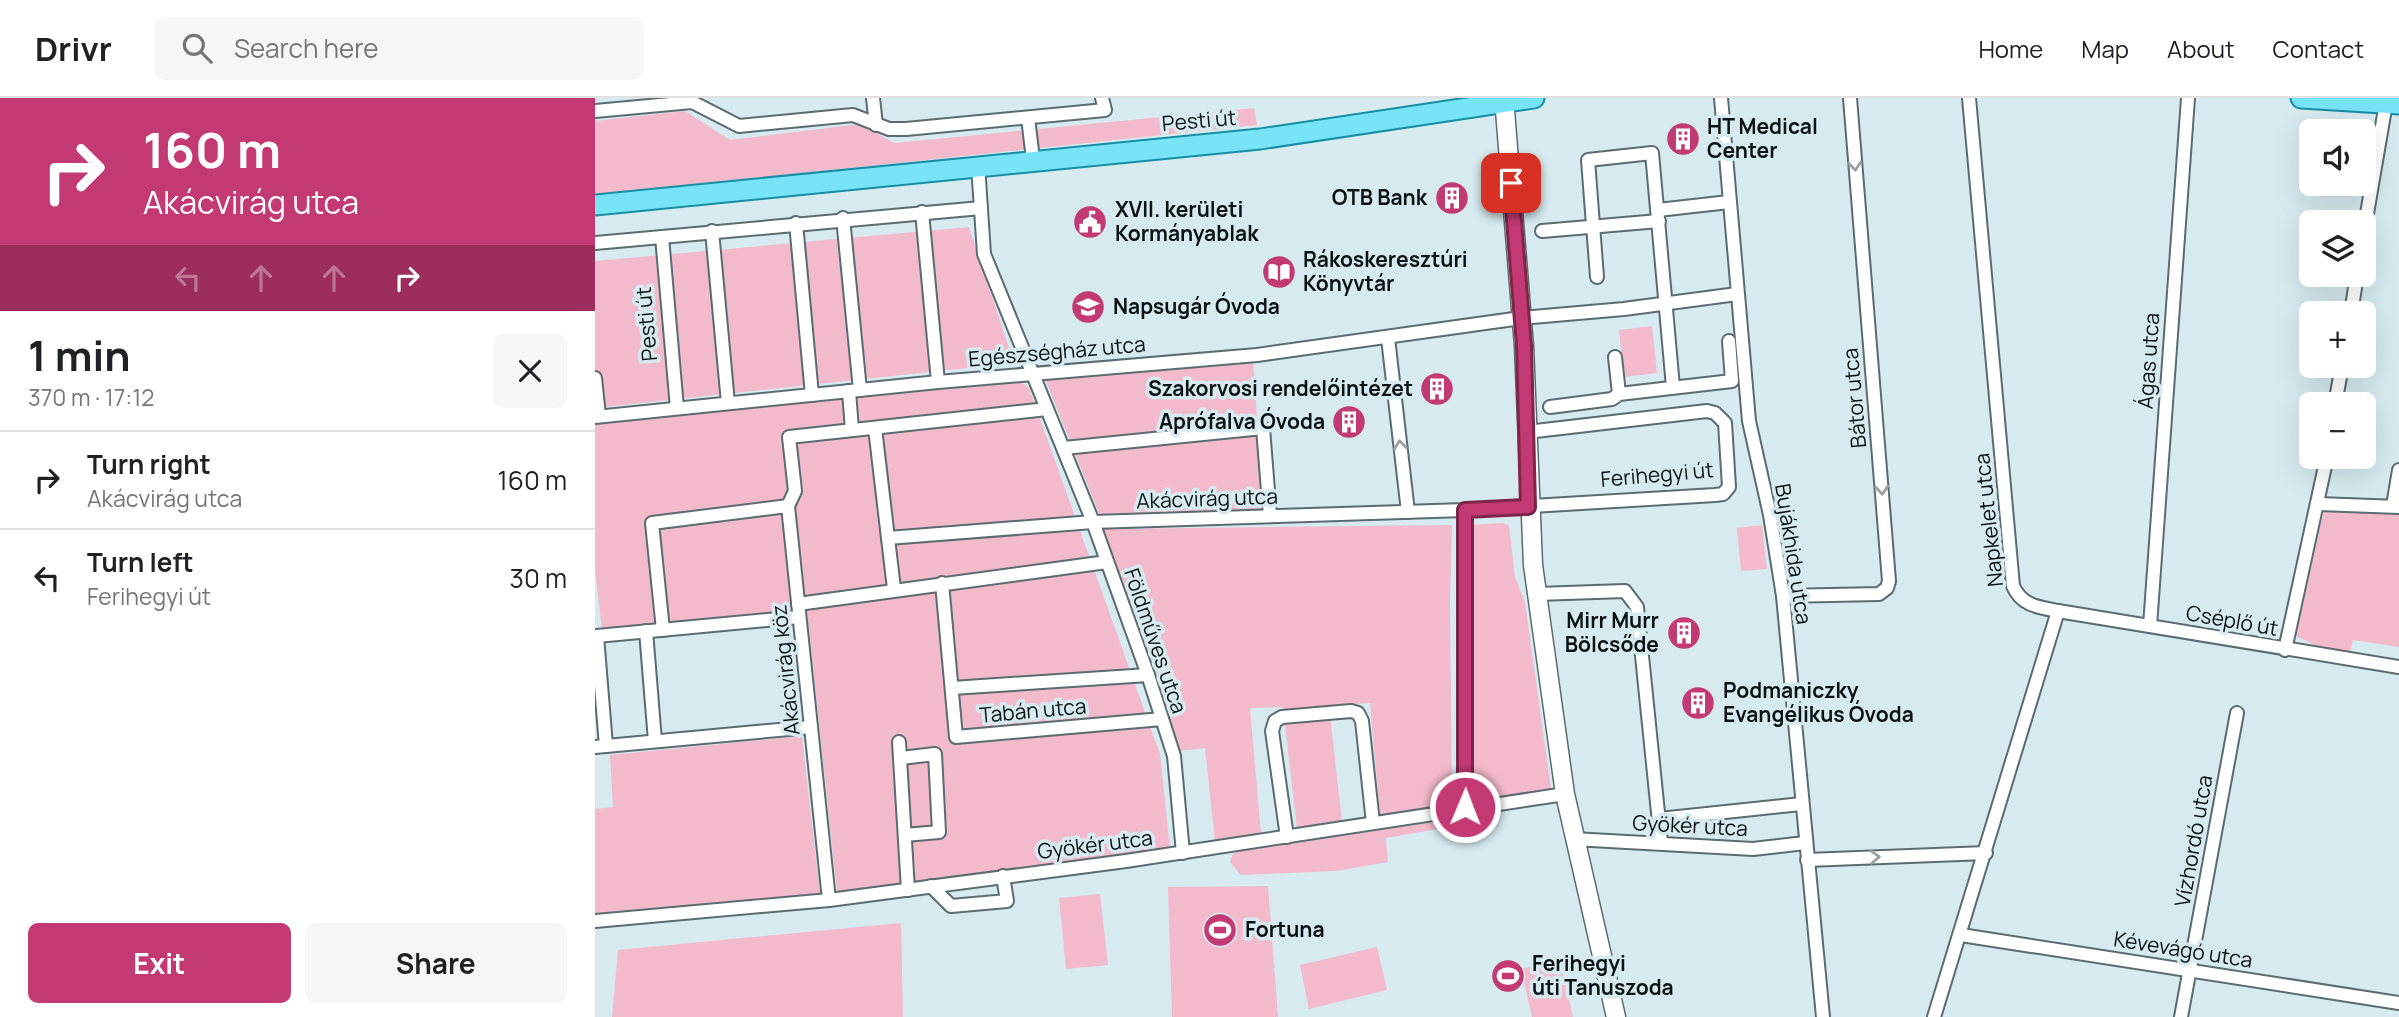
<!DOCTYPE html>
<html lang="en">
<head>
<meta charset="utf-8">
<style>
  body { margin:0; font-family:Manrope,sans-serif; background:#f6f6f6; color:#202124; height:100vh; display:flex; flex-direction:column; font-size:26px; white-space:nowrap }
  * { box-sizing:border-box; margin:0 }
  p { font-size:23px; color:#757577 }
  .icon { flex:none; width:38px; height:38px; fill:none; stroke:currentColor; stroke-width:2; stroke-linecap:round; stroke-linejoin:round }
  .map { position:relative; flex:1; overflow:hidden }
  .details { display:flex; flex-direction:column; background:#fff; width:595px }
  .details>* { flex:none }
  .banner { background:#c33973; color:#fff; overflow:hidden }
  .buttons { position:absolute; left:1704px; top:21px; display:grid; gap:14px }
  .buttons a { display:grid; place-items:center; width:77px; height:77px; border-radius:10px; background:#fff; box-shadow:0 7px 28px #0002; font-size:35px }
  .pin { position:absolute; display:grid; place-items:center; width:60px; height:60px; color:#fff; margin:-30px; border-radius:14px; box-shadow:0 4px 10px #0006 }
  .me { position:absolute; width:77px; margin:-38px; rotate:1deg; stroke-linejoin:round; filter:drop-shadow(0 0 5px #0008) }
  .turn { display:flex; align-items:center; gap:24px; height:147px; padding:0 28px; font-size:32px }
  .turn .icon { width:91px; height:91px; stroke-width:2.5 }
  .turn b { display:block; font-size:49px; line-height:60px }
  .lanes { display:flex; align-items:center; height:66px; padding:0 28px; background:#0003; justify-content:center; gap:35px; direction:ltr }
  .lanes .off { opacity:.35 }
  .round { display:grid; place-items:center; flex:none; width:74px; height:74px; border-radius:10px; background:#f6f6f6 }
  .overview { display:flex; align-items:center; justify-content:space-between; height:119px; padding:0 28px }
  h1 { font-size:42px; font-weight:700; line-height:52px }
  .cta { display:flex; gap:14px; margin-top:auto; padding:14px 28px }
  .cta a { flex:1; height:80px; border-radius:10px; background:#c33973; color:#fff; font-size:28px; font-weight:700; line-height:80px; text-align:center }
  .cta a+a { background:#f6f6f6; color:#202124 }
  ul { padding:0; list-style:none }
  li { display:flex; align-items:center; gap:21px; height:98px; padding:0 28px; border-top:2px solid #e0e0e0 }
  li div { flex:1 }
  li b { display:block; font-size:26px }
  li em { font-style:normal }
  header { display:flex; align-items:center; gap:42px; box-sizing:border-box; height:98px; padding:0 35px; background:#fff; border-bottom:2px solid #e0e0e0 }
  header strong { font-size:33px }
  nav { display:flex; gap:38px; margin-inline-start:auto; font-size:24px }
  .search { width:490px; height:63px; background:#f6f6f6; display:flex; align-items:center; gap:18px; box-sizing:border-box; padding:0 24px; border-radius:10px; color:#757577; font-size:26px }
  main { display:flex; flex:1; min-height:0 }
  .map>svg:first-child { display:block }
  .green { fill:#f3bacb }
  .lines { fill:none; stroke-linecap:round; stroke-linejoin:round }
  .street-casing { stroke:#5a6c70; stroke-width:16 }
  .secondary-casing { stroke:#5a6c70; stroke-width:21 }
  .primary-casing { stroke:#168ea4; stroke-width:23 }
  .street { stroke:#fff; stroke-width:12 }
  .secondary { stroke:#fff; stroke-width:18 }
  .primary { stroke:#77e3f7; stroke-width:19 }
  .oneway { stroke:#9da0a1 }
  .route-casing { stroke:#7f254b; stroke-width:18 }
  .route { stroke:#c33973; stroke-width:12 }
  .labels { text-anchor:middle; stroke-width:7; stroke-linejoin:round; paint-order:stroke }
  .street-label { font-size:21px; fill:#0b1214; stroke:#d6eaef }
  .poi-label { font-size:21px; font-weight:bold; fill:#0b1214; stroke:#d6eaef; text-anchor:start }
</style>
</head>
<body>
<header>
<strong>Drivr</strong>
<div class="search"><svg class="icon" aria-label="search" viewBox="0 0 24 24"><circle cx="10" cy="10" r="6"/><path d="M15 15l6 6"/></svg>Search here</div>
<nav><a>Home</a><a>Map</a><a>About</a><a>Contact</a></nav>
</header>
<main>
<section class="details">
<div class="banner">
<div class="turn"><svg class="icon" aria-label="right" viewBox="0 0 24 24"><path d="M7 20v-9h11M14 6l5 5-5 5"/></svg><div><b>160 m</b>Akácvirág utca</div></div>
<div class="lanes"><svg class="icon off" aria-label="left" viewBox="0 0 24 24"><path d="M17 20v-9H6M10 6l-5 5 5 5"/></svg><svg class="icon off" aria-label="ahead" viewBox="0 0 24 24"><path d="M12 20V5M6 11l6-6 6 6"/></svg><svg class="icon off" aria-label="ahead" viewBox="0 0 24 24"><path d="M12 20V5M6 11l6-6 6 6"/></svg><svg class="icon" aria-label="right" viewBox="0 0 24 24"><path d="M7 20v-9h11M14 6l5 5-5 5"/></svg></div>
</div>
<div class="overview"><div><h1>1 min</h1><p>370 m · 17:12</p></div><a class="round"><svg class="icon" aria-label="close" viewBox="0 0 24 24"><path d="M6 6l12 12M18 6L6 18"/></svg></a></div>
<ul>
<li><svg class="icon" aria-label="right" viewBox="0 0 24 24"><path d="M7 20v-9h11M14 6l5 5-5 5"/></svg><div><b>Turn right</b><p>Akácvirág utca</p></div><em>160 m</em></li>
<li><svg class="icon" aria-label="left" viewBox="0 0 24 24"><path d="M17 20v-9H6M10 6l-5 5 5 5"/></svg><div><b>Turn left</b><p>Ferihegyi út</p></div><em>30 m</em></li>
</ul>
<div class="cta"><a>Exit</a><a>Share</a></div>
</section>
<div class="map">
<svg width="1804" height="919" viewBox="0 0 1804 919">
  <rect width="100%" height="100%" fill="#d6eaef"/>
  <g class="green">
    <path d="M659,10L662,27L0,97V23L90,13L135,42L265,26L299,45Z"/>
    <path d="M374,129L419,265L0,310V163Z"/>
    <path d="M1057,228L1062,275L1029,279L1024,232Z"/>
    <path d="M658,261L668,411L505,418L449,278Z"/>
    <path d="M426,284L434,290L565,656L575,750L242,794L212,514L7,531L0,473V325Z"/>
    <path d="M1729,412L1804,416V549L1758,542L1755,554L1722,548L1701,538Z"/>
    <path d="M908,425L914,428L920,479L930,504L956,691L877,703L874,700L876,427Z"/>
    <path d="M857,427L855,504L857,706L785,717L775,605L734,608L747,724L702,731L688,609L655,610L666,736L620,744L610,650L583,653L562,575L508,431Z"/>
    <path d="M1167,427L1172,471L1146,473L1142,430Z"/>
    <path d="M207,638L225,797L0,816V711L18,709L15,657Z"/>
    <path d="M887,717L888,723L791,740L793,764L741,773L646,777L635,764L638,756L644,753Z"/>
    <path d="M673,788L683,919H577L573,789Z"/>
    <path d="M505,796L513,867L471,871L464,800Z"/>
    <path d="M306,825L308,919H17L23,852Z"/>
    <path d="M782,849L792,892L714,911L705,867Z"/>
    <path d="M965,862L978,919H937L926,871Z"/>
  </g>
  <g class="lines">
    <g class="street-casing">
      <g id="street">
        <path d="M278,0L281,27"/>
        <path d="M1126,0L1154,323L1175,417L1188,498L1228,919"/>
        <path d="M1374,0L1418,488C1427,508 1443,509 1463,513L1804,569"/>
        <path d="M0,13L97,4L144,28L258,17L294,31H311L510,12L507,0"/>
        <path d="M433,20L438,61"/>
        <path d="M383,67L389,156L498,424L553,577L579,658L588,755"/>
        <path d="M1063,112L1134,104"/>
        <path d="M327,114L343,284"/>
        <path d="M248,120L265,292"/>
        <path d="M201,125L217,297"/>
        <path d="M117,133L133,305"/>
        <path d="M947,133L1064,123"/>
        <path d="M1769,133L1791,5"/>
        <path d="M67,139L82,310"/>
        <path d="M0,145L386,110"/>
        <path d="M1002,179L993,62L1057,55L1078,289"/>
        <path d="M1756,215L1762,177"/>
        <path d="M793,240L813,414"/>
        <path d="M1020,259L1024,296"/>
        <path d="M0,280L4,318"/>
        <path d="M254,293L257,332"/>
        <path d="M1740,306L1747,268"/>
        <path d="M955,309L1017,301L1024,296L1137,283L1134,243"/>
        <path d="M0,319L343,284L662,257L926,220L1029,211L1142,196"/>
        <path d="M280,330L299,491"/>
        <path d="M469,350L668,330L675,418"/>
        <path d="M1724,406L1804,409"/>
        <path d="M1798,408L1804,372"/>
        <path d="M293,440L498,424L870,412L1120,397L1128,396L1134,389L1130,325L1120,315L1112,313L932,334"/>
        <path d="M347,485L361,639L567,621"/>
        <path d="M942,496L1030,493L1042,509L1066,744"/>
        <path d="M1188,498L1284,496L1292,490L1294,483L1255,0"/>
        <path d="M203,506L512,464"/>
        <path d="M1555,528L1593,0"/>
        <path d="M68,532L57,425L193,408"/>
        <path d="M51,533L60,643"/>
        <path d="M1690,552L1732,359"/>
        <path d="M357,590L553,577"/>
        <path d="M304,644L313,792"/>
        <path d="M11,648L2,538L204,519"/>
        <path d="M0,649L216,629"/>
        <path d="M306,660L340,656L344,734L310,737"/>
        <path d="M870,710V412"/>
        <path d="M1064,721L1206,706"/>
        <path d="M692,739L677,633L680,623L687,619L756,613L763,615L767,623L778,725"/>
        <path d="M978,741L1158,751L1210,745"/>
        <path d="M1212,762L1391,755"/>
        <path d="M336,788L356,808L412,803L408,778"/>
        <path d="M234,802L193,408L200,393L194,339L452,311"/>
        <path d="M0,823L234,802L531,763L970,696"/>
        <path d="M1366,837L1804,905"/>
        <path d="M1339,919L1463,513"/>
        <path d="M1586,919L1642,615"/>
      </g>
    </g>
    <g class="secondary-casing">
      <path id="secondary" d="M909,0L929,248L938,467L970,696L1021,919"/>
    </g>
    <g class="primary-casing">
      <g id="primary">
        <path d="M1706,0L1804,6"/>
        <path d="M0,107L665,41L939,0"/>
      </g>
    </g>
    <use href="#street" class="street"/>
    <use href="#secondary" class="secondary"/>
    <use href="#primary" class="primary"/>
  </g>
  <defs><path id="oneway-chevron" d="M-2-3.5L2.5 0L-2 3.5" fill="none" stroke-width="1.6" stroke-linecap="round" stroke-linejoin="round" transform="scale(1.75)"/></defs>
  <g class="oneway">
    <use href="#oneway-chevron" transform="translate(1260 68) rotate(85)"/>
    <use href="#oneway-chevron" transform="translate(805 347) rotate(-97)"/>
    <use href="#oneway-chevron" transform="translate(1287 392) rotate(85)"/>
    <use href="#oneway-chevron" transform="translate(1280 759) rotate(-2)"/>
  </g>
  <g class="lines">
    <g class="route-casing">
      <path id="route" d="M870,709V412L933,409L929,248L916,85"/>
    </g>
    <use href="#route" class="route"/>
  </g>
  <defs>
    <g id="building-disc" transform="scale(1.75)"><circle r="9.5" fill="#c33973" stroke="#d6eaef"/><path d="M-4-6H4V6H1V3H-1V6H-4ZM-2.5-4.3h1.7v1.8h-1.7ZM.8-4.3h1.7v1.8H.8ZM-2.5-1h1.7V.8h-1.7ZM.8-1h1.7V.8H.8Z" fill="#fff"/></g>
    <g id="civic-disc" transform="scale(1.75)"><circle r="9.5" fill="#c33973" stroke="#d6eaef"/><path d="M-.6-6.5H3V-4.5H.6V-3L4-1V1h2V6H-6V1h2V-1L-.6-3ZM-1.2 2.5V6h2.4V2.5Z" fill="#fff"/></g>
    <g id="library-disc" transform="scale(1.75)"><circle r="9.5" fill="#c33973" stroke="#d6eaef"/><path d="M-6-4Q-3-5.5-.7-3.5V5Q-3 3-6 4ZM6-4Q3-5.5 .7-3.5V5Q3 3 6 4Z" fill="#fff"/></g>
    <g id="school-disc" transform="scale(1.75)"><circle r="9.5" fill="#c33973" stroke="#d6eaef"/><path d="M0-5L7-2L0 1L-7-2ZM-4 1L0 2.5L4 1V4Q0 6-4 4Z" fill="#fff"/></g>
    <g id="stadium-disc" transform="scale(1.75)"><circle r="9.5" fill="#c33973" stroke="#d6eaef"/><path d="M0-5a6.5 5 0 1 0 0 10a6.5 5 0 1 0 0-10ZM-3.5-1.8h7v3.6h-7Z" fill="#fff"/></g>
  </defs>
  <g fill-rule="evenodd">
    <use href="#building-disc" x="1088" y="41"/>
    <use href="#building-disc" x="857" y="100"/>
    <use href="#civic-disc" x="495" y="124"/>
    <use href="#library-disc" x="684" y="174"/>
    <use href="#school-disc" x="493" y="209"/>
    <use href="#building-disc" x="842" y="291"/>
    <use href="#building-disc" x="754" y="324"/>
    <use href="#building-disc" x="1089" y="535"/>
    <use href="#building-disc" x="1103" y="605"/>
    <use href="#stadium-disc" x="625" y="832"/>
    <use href="#stadium-disc" x="913" y="878"/>
  </g>
  <g class="labels">
    <g class="street-label">
      <text transform="translate(604 23) rotate(-5)" y="7">Pesti út</text>
      <text transform="translate(52 226) rotate(-95)" y="7">Pesti út</text>
      <text transform="translate(462 254) rotate(-5)" y="7">Egészségház utca</text>
      <text transform="translate(1554 263) rotate(-86)" y="7">Ágas utca</text>
      <text transform="translate(1260 300) rotate(-95)" y="7">Bátor utca</text>
      <text transform="translate(1062 377) rotate(-5)" y="7">Ferihegyi út</text>
      <text transform="translate(612 401) rotate(-2)" y="7">Akácvirág utca</text>
      <text transform="translate(1394 422) rotate(-96)" y="7">Napkelet utca</text>
      <text transform="translate(1198 456) rotate(81)" y="7">Bujákhida utca</text>
      <text transform="translate(1637 523) rotate(10)" y="7">Cséplő út</text>
      <text transform="translate(560 543) rotate(71)" y="7">Földműves utca</text>
      <text transform="translate(191 572) rotate(-96)" y="7">Akácvirág köz</text>
      <text transform="translate(438 613) rotate(-5)" y="7">Tabán utca</text>
      <text transform="translate(1095 728) rotate(3)" y="7">Gyökér utca</text>
      <text transform="translate(1599 743) rotate(-80)" y="7">Vízhordó utca</text>
      <text transform="translate(500 747) rotate(-7)" y="7">Gyökér utca</text>
      <text transform="translate(1588 852) rotate(9)" y="7">Kévevágó utca</text>
    </g>
    <g class="poi-label">
      <text x="1112" y="36">HT Medical<tspan x="1112" dy="24">Center</tspan></text>
      <text x="832" y="107" text-anchor="end">OTB Bank</text>
      <text x="520" y="119">XVII. kerületi<tspan x="520" dy="24">Kormányablak</tspan></text>
      <text x="708" y="169">Rákoskeresztúri<tspan x="708" dy="24">Könyvtár</tspan></text>
      <text x="518" y="216">Napsugár Óvoda</text>
      <text x="818" y="298" text-anchor="end">Szakorvosi rendelőintézet</text>
      <text x="730" y="331" text-anchor="end">Aprófalva Óvoda</text>
      <text x="1064" y="530" text-anchor="end">Mirr Murr<tspan x="1064" dy="24">Bölcsőde</tspan></text>
      <text x="1128" y="600">Podmaniczky<tspan x="1128" dy="24">Evangélikus Óvoda</tspan></text>
      <text x="650" y="839">Fortuna</text>
      <text x="937" y="873">Ferihegyi<tspan x="937" dy="24">úti Tanuszoda</tspan></text>
    </g>
  </g>
</svg>
<div class="buttons">
<a><svg class="icon" aria-label="sound" viewBox="0 0 24 24"><path d="M4 9h4l5-4v14l-5-4H4zM17 9q2 3 0 6"/></svg></a>
<a><svg class="icon" aria-label="layers" viewBox="0 0 24 24"><path d="M12 4l9 5-9 5-9-5zM3 14l9 5 9-5"/></svg></a>
<a>+</a>
<a>−</a>
</div>
<div class="pin" style="left:916px;top:85px;background:#d93025"><svg class="icon" aria-label="arrive" viewBox="0 0 24 24"><path d="M6 21V4h12l-3 4 3 4H6"/></svg></div>
<svg class="me" style="left:870px;top:709px" viewBox="-20 -20 40 40"><circle r="17" fill="#c33973" stroke="#fff" stroke-width="3"/><path d="M0-11L8 9 0 5-8 9z" fill="#fff"/></svg>
</div>
</main>
</body>
</html>
